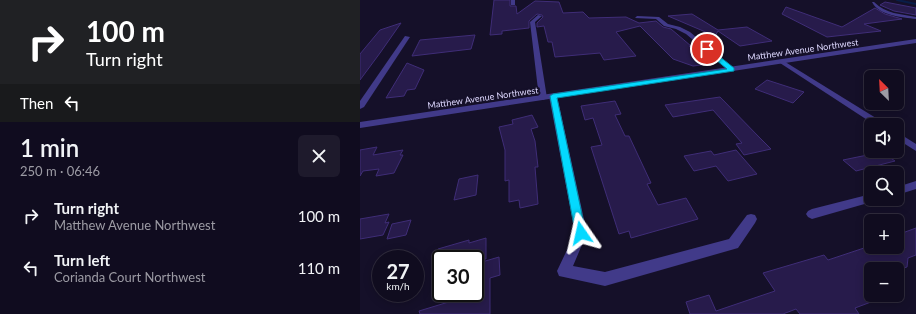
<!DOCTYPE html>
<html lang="en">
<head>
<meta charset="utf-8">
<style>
  body { margin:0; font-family:Lato,sans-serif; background:#1e1a2c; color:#f1f3f6; height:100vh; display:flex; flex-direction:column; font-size:15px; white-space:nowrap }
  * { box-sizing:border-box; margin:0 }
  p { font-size:13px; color:#9c9ba4 }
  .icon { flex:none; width:22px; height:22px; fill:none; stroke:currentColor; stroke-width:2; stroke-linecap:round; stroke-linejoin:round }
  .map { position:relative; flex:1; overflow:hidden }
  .drawer { display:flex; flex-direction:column; background:#100c1f; width:360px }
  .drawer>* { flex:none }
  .guide { background:#202124; color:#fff; overflow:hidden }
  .needle { width:26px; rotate:336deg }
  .fabs { position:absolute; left:504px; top:70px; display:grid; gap:8px }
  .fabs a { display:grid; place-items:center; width:40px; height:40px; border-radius:6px; background:#100c1f; box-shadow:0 2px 10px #0003,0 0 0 1px #302c3d; font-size:20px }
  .speed { position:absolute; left:12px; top:250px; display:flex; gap:8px; font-size:20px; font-weight:700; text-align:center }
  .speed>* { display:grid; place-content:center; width:52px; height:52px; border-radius:50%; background:#100c1f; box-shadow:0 2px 10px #0003,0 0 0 1px #302c3d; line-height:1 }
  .speed small { font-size:10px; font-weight:400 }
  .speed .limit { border:2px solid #111; border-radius:6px; background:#fff; color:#111 }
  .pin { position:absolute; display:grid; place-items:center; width:34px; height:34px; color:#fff; margin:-17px; border:2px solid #fff; border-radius:50%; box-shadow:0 1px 4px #0007 }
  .me { position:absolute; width:44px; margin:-22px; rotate:349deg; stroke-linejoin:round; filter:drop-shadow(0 0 3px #0008) }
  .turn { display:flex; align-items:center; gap:14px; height:84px; padding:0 20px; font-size:18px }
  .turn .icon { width:52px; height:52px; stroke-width:2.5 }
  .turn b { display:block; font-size:28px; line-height:34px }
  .then { display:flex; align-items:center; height:38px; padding:0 20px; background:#0003; gap:8px; font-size:15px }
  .round { display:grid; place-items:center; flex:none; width:42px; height:42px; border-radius:6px; background:#1e1a2c }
  .headline { display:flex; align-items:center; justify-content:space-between; height:68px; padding:0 20px }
  h1 { font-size:24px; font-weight:600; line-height:30px }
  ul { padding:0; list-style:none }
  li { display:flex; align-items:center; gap:12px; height:52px; padding:0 20px }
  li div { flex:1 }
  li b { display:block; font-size:15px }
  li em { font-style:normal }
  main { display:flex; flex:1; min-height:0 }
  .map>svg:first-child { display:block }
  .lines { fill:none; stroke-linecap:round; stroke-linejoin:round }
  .stream { stroke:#091d48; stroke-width:2 }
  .building { fill:#271b4b; stroke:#3f2d77 }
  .service { fill:#413a89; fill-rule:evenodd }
  .minor { fill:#413a89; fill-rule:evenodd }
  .tertiary { fill:#413a89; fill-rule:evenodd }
  .route { fill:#04d9ff; stroke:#038da6 }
  .labels { text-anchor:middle; stroke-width:4; stroke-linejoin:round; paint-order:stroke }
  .far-street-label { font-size:9px; fill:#ded8ff; stroke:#151029 }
</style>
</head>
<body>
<main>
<section class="drawer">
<div class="guide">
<div class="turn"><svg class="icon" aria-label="right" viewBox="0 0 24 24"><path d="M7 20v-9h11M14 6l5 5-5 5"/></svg><div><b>100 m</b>Turn right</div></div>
<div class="then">Then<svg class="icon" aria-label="left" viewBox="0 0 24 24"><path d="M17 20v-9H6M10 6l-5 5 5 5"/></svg></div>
</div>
<div class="headline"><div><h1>1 min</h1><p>250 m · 06:46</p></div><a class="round"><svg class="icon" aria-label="close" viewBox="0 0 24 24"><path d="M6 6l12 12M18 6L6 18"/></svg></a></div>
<ul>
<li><svg class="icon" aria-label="right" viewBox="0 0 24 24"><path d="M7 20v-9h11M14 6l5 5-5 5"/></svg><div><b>Turn right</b><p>Matthew Avenue Northwest</p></div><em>100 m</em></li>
<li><svg class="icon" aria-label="left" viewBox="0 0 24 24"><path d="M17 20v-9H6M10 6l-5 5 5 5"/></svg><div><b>Turn left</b><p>Corianda Court Northwest</p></div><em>110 m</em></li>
</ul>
</section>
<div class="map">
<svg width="556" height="314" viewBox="0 0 556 314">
  <rect width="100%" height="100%" fill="#151029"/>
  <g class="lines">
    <path class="stream" d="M537,0L556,4"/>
  </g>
  <g class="building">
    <path d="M134,0H150V6H156L157,14L175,1L199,2L203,13L223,12L229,18L266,17L279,23L296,21L303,27L311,29L331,46H329L349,64L333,66L313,59L280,26L256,32L276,56L244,60L240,53L195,57L192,42H188L184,26L177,27V23L183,17L182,15L177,14L169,21V28L142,31V34L130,35Z"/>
    <path d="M525,2L556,8V15L534,11L520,5Z"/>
    <path d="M426,7L482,27L515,8L525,14L542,19L504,24L521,31L467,37L422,14Z"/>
    <path d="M332,14L358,30L387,27L412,41L380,46L358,31L355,36L308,16Z"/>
    <path d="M41,23L20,53L0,80V54L20,30Z"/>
    <path d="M115,35L111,49L52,56L60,40Z"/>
    <path d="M47,63L64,70L55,89L47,90L44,96L26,98Z"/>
    <path d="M407,80L444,92L433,103L395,89Z"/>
    <path d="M360,97L400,138L411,149L384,155L376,144L382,143L353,110L313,117L305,105Z"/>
    <path d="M255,101L261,114L255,115L265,136H269L291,183L287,184L298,205L326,198L338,219L271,238L269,231L259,234L231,147L242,145L233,118L225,120L221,106Z"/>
    <path d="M172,115L178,127L171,129L175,141L178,167H175L178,204L160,208L159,200L149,202V180L145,181V150L139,127L153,124L152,120Z"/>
    <path d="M17,147L13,155L43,150L40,155H43L34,173L16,176L19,169L3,171L0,176V150Z"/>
    <path d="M376,150L397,174L368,181L356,166L334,171L324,156L351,151L354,155Z"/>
    <path d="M522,152L535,161L496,171L483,160Z"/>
    <path d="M118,175L116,195L94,200L99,179Z"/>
    <path d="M29,214L25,223L29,222L23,235L0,239V219Z"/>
    <path d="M51,220L46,235L27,239L32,224Z"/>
    <path d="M556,228V255L548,258L547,267L540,269H511V302L495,308L499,314H440L436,309L423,314H330L326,302L349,295L356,311L415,291L403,273L464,255L468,260L507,247H537V235Z"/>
    <path d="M126,238V259H77L78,249L109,240V243Z"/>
    <path d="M139,257L140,275L130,278V314H60L59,311L115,294V264Z"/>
  </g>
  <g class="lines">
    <path class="service" d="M512,2H514C526,14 541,14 556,17V19C542,17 519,16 512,2Z"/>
    <g class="minor">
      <rect x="151" y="0" width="4" height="5"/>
      <path d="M178,15L182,16L175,22L187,98L183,100L179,98L170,22Z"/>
      <path d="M277,16L299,17L308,24L320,27L330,32L375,70L370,71L326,34L316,29L304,26L296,19L275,18Z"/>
      <path d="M45,36L50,37L4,107L0,109V101Z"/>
      <path d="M422,60L524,123L525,125H515L420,63L419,62Z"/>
      <path d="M190,94H193L197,96L227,233L213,266L245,272L369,239L387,215L391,214L395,215L397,219L395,223L378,248L245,286L199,276L197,271L215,233L189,96Z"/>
      <path d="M537,132L556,144V151L537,139Z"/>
      <path d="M556,181V189L537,195V187Z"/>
      <path d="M511,194V199H516L515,201L452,219L448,217L446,214L448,211L452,209Z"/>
    </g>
    <path class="tertiary" d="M556,39V43L0,128V122Z"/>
  </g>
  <path class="route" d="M345,48H349L374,68V71L197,98L226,233L225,237L221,238L216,237L190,96L193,94L367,69L345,51Z"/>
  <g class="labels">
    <g class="far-street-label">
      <text transform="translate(443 50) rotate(-8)" y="3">Matthew Avenue Northwest</text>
      <text transform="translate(123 98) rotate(-8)" y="3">Matthew Avenue Northwest</text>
    </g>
  </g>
</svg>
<div class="fabs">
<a><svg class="needle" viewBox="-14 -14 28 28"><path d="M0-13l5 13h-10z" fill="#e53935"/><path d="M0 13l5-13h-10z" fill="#9c9ba4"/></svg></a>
<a><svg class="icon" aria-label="sound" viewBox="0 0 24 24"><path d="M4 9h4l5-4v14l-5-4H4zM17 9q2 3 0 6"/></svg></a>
<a><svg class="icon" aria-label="search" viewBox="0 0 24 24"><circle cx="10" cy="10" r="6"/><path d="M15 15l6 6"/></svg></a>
<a>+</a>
<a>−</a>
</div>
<div class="speed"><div>27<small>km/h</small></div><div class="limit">30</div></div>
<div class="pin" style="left:347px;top:49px;background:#d93025"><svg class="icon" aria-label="arrive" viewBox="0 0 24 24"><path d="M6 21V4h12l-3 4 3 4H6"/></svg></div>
<svg class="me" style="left:221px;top:233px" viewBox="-20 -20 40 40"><path d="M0-17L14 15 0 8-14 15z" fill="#04d9ff" stroke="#fff" stroke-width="4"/></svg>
</div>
</main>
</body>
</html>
